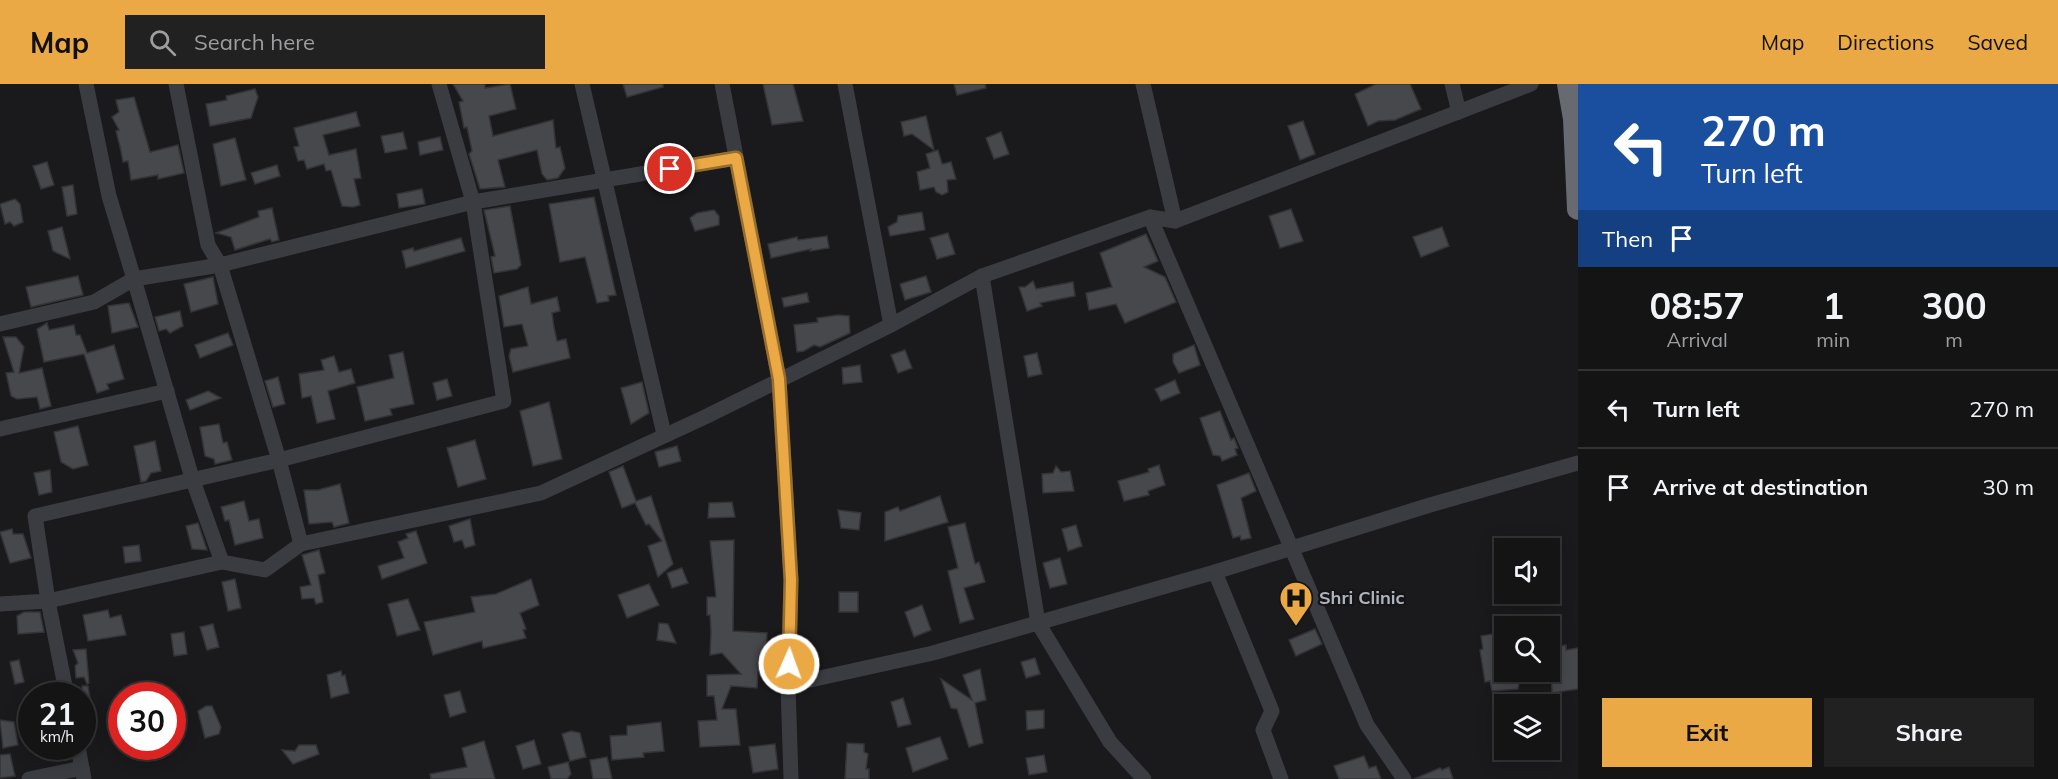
<!DOCTYPE html>
<html lang="en">
<head>
<meta charset="utf-8">
<style>
  body { margin:0; font-family:Mulish,sans-serif; background:#212122; color:#f1f3f6; height:100vh; display:flex; flex-direction:column; font-size:22px; white-space:nowrap }
  * { box-sizing:border-box; margin:0 }
  p { font-size:20px; color:#9d9ea0 }
  .icon { flex:none; width:33px; height:33px; fill:none; stroke:currentColor; stroke-width:2; stroke-linecap:round; stroke-linejoin:round }
  .map { position:relative; flex:1; overflow:hidden }
  .sheet { display:flex; flex-direction:column; background:#141415; width:480px }
  .sheet>* { flex:none }
  .hud { background:#1a4fa0; color:#fff; overflow:hidden }
  .tools { position:absolute; left:1494px; top:454px; display:grid; gap:12px }
  .tools a { display:grid; place-items:center; width:66px; height:66px; border-radius:0px; background:#141415; box-shadow:0 3px 15px #0003,0 0 0 2px #333334; font-size:30px }
  .speed { position:absolute; left:18px; top:598px; display:flex; gap:12px; font-size:30px; font-weight:700; text-align:center }
  .speed>* { display:grid; place-content:center; width:78px; height:78px; border-radius:50%; background:#141415; box-shadow:0 3px 15px #0003,0 0 0 2px #333334; line-height:1 }
  .speed small { font-size:15px; font-weight:400 }
  .speed .limit { border:9px solid #d22; background:#fff; color:#111 }
  .pin { position:absolute; display:grid; place-items:center; width:51px; height:51px; color:#fff; margin:-26px; border:3px solid #fff; border-radius:50%; box-shadow:0 2px 6px #0007 }
  .me { position:absolute; width:66px; margin:-33px; rotate:2deg; stroke-linejoin:round; filter:drop-shadow(0 0 4px #0008) }
  .turn { display:flex; align-items:center; gap:21px; height:126px; padding:0 24px; font-size:27px }
  .turn .icon { width:78px; height:78px; stroke-width:2.5 }
  .turn b { display:block; font-size:42px; line-height:51px }
  .then { display:flex; align-items:center; height:57px; padding:0 24px; background:#0003; gap:12px; font-size:22px }
  .eta { display:flex; justify-content:space-evenly; align-items:center; height:102px; text-align:center }
  .eta b { font-size:36px; font-weight:700; line-height:42px }
  .cta { display:flex; gap:12px; margin-top:auto; padding:12px 24px }
  .cta a { flex:1; height:69px; border-radius:0px; background:#eaa944; color:#111; font-size:24px; font-weight:700; line-height:69px; text-align:center }
  .cta a+a { background:#212122; color:#f1f3f6 }
  ul { padding:0; list-style:none }
  li { display:flex; align-items:center; gap:18px; height:78px; padding:0 24px; border-top:2px solid #333334 }
  li div { flex:1 }
  li b { display:block; font-size:22px }
  li em { font-style:normal }
  header { display:flex; align-items:center; gap:36px; box-sizing:border-box; height:84px; padding:0 30px; background:#eaa944; color:#111 }
  header strong { font-size:28px }
  nav { display:flex; gap:33px; margin-inline-start:auto; font-size:21px }
  .search { width:420px; height:54px; background:#212122; display:flex; align-items:center; gap:15px; box-sizing:border-box; padding:0 21px; border-radius:0px; color:#9d9ea0; font-size:22px }
  main { display:flex; flex:1; min-height:0 }
  .map>svg:first-child { display:block }
  .building { fill:#47484c; stroke:#343438; stroke-width:1.5 }
  .lines { fill:none; stroke-linecap:round; stroke-linejoin:round }
  .minor { stroke:#3b3c41; stroke-width:15 }
  .highway { stroke:#676a71; stroke-width:22 }
  .route-casing { stroke:#986e2c; stroke-width:15 }
  .route { stroke:#eaa944; stroke-width:10 }
  .labels { text-anchor:middle; stroke-width:4.5; stroke-linejoin:round; paint-order:stroke }
  .poi-label { font-size:18px; font-weight:bold; fill:#adb2bb; stroke:#151517; text-anchor:start }
</style>
</head>
<body>
<header>
<strong>Map</strong>
<div class="search"><svg class="icon" aria-label="search" viewBox="0 0 24 24"><circle cx="10" cy="10" r="6"/><path d="M15 15l6 6"/></svg>Search here</div>
<nav><a>Map</a><a>Directions</a><a>Saved</a></nav>
</header>
<main>
<div class="map">
<svg width="1578" height="695" viewBox="0 0 1578 695">
  <rect width="100%" height="100%" fill="#1a1a1c"/>
  <g class="building">
    <path d="M453,0H485V4L510,0L516,25L489,32L493,52L553,36L556,64L560,63L565,84L558,94L547,96L542,90L537,66L498,76L505,103L480,105L469,70L472,67L467,43L464,44L459,18L463,17Z"/>
    <path d="M623,0H663V3L627,13Z"/>
    <path d="M763,0H793L803,37L772,41Z"/>
    <path d="M954,0H985L986,4L957,11Z"/>
    <path d="M1376,0H1410L1421,25L1395,36L1378,37L1368,42L1355,10Z"/>
    <path d="M255,5L258,13L251,34L210,42L206,20L227,16L226,12Z"/>
    <path d="M134,13L150,68L178,61L184,89L158,95V91L131,96L128,77L123,78L121,67L116,47L119,46L112,33L119,28L116,16Z"/>
    <path d="M356,28L360,42L323,51L329,71L356,65L361,94L354,95L360,121L353,123L342,122L331,86L326,87L324,80L307,85L304,76L298,77L294,63L299,62L294,44Z"/>
    <path d="M926,32L934,66L912,50L904,52L901,38Z"/>
    <path d="M1303,37L1315,70L1300,76L1288,42Z"/>
    <path d="M403,48L407,65L385,69L381,52Z"/>
    <path d="M1001,48L1009,70L994,75L986,54Z"/>
    <path d="M440,53L443,66L420,71L418,58Z"/>
    <path d="M235,54L246,96L221,102L213,60Z"/>
    <path d="M938,66L942,80L951,78L956,95L947,96L948,108L942,111L936,108L934,103L920,106L917,88L930,84L926,70Z"/>
    <path d="M47,78L54,101L41,105L33,82Z"/>
    <path d="M277,81L280,92L255,100L251,89Z"/>
    <path d="M73,101L77,130L67,132L62,103Z"/>
    <path d="M422,105L425,120L399,124L397,110Z"/>
    <path d="M594,113L616,211L608,212L609,217L597,219L585,173L560,178L549,120Z"/>
    <path d="M15,115L20,120L23,138L14,142L10,138L5,140L0,120Z"/>
    <path d="M510,122L521,181L517,185L494,189L491,173L495,172L484,126Z"/>
    <path d="M272,124L279,156L272,158L270,155L235,166L231,153L216,149L259,133L258,127Z"/>
    <path d="M1291,125L1303,157L1280,164L1269,132Z"/>
    <path d="M714,126L719,132V141L695,147L690,134L697,129Z"/>
    <path d="M922,128L925,146L890,152L888,143L897,138L898,132Z"/>
    <path d="M62,143L70,175L53,167L48,147Z"/>
    <path d="M1442,143L1449,162L1421,173L1413,153Z"/>
    <path d="M948,149L955,170L937,175L930,154Z"/>
    <path d="M1146,150L1158,177L1144,183L1165,193L1176,218L1125,239L1116,220L1089,226L1086,209L1112,203L1100,169Z"/>
    <path d="M827,152L829,164L810,167L811,165L771,174L768,160L797,153L798,156Z"/>
    <path d="M461,154L465,167L406,184L402,167L413,164L414,167Z"/>
    <path d="M78,192L83,211L31,223L26,203Z"/>
    <path d="M926,192L931,208L905,216L900,200Z"/>
    <path d="M213,193L218,220L191,228L184,200Z"/>
    <path d="M1033,197L1036,205L1073,198L1075,212L1040,219L1042,222L1027,227L1019,203H1025Z"/>
    <path d="M528,203L531,220L557,213L560,227L552,229L554,243L557,257L566,255L570,274L513,288L509,272L511,265L528,262L522,240L504,243L499,212Z"/>
    <path d="M807,209L809,218L784,223L782,214Z"/>
    <path d="M129,219L138,243L112,249L108,222Z"/>
    <path d="M180,227L183,242L170,249L166,245L159,247L155,233Z"/>
    <path d="M838,231L849,232L850,249L820,263L814,261L804,267L797,268L794,241L818,238L817,234Z"/>
    <path d="M47,239L49,246L74,241L76,251H80L87,269L114,261L124,295L107,300L109,305L97,309L84,270L44,278L37,245Z"/>
    <path d="M228,249L233,261L200,274L195,261Z"/>
    <path d="M3,253H16L24,263L19,289L42,284L51,322L40,325L37,313L17,315L11,312L6,289L14,288Z"/>
    <path d="M1194,261L1200,281L1179,289L1173,278V270Z"/>
    <path d="M905,266L912,284L898,289L891,271Z"/>
    <path d="M403,268L414,320L390,325L392,331L365,337L357,303L394,294L389,271Z"/>
    <path d="M1037,269L1042,290L1028,293L1024,272Z"/>
    <path d="M334,272L339,288L351,285L355,299L328,307L335,335L317,339L311,312L302,314L299,290L324,286L321,276Z"/>
    <path d="M860,281L862,298L843,300L842,284Z"/>
    <path d="M278,293L285,320L273,323L265,297Z"/>
    <path d="M447,295L452,312L437,316L433,299Z"/>
    <path d="M1175,296L1180,309L1161,317L1155,305Z"/>
    <path d="M642,298L649,329L631,340L621,304Z"/>
    <path d="M208,307L221,314L190,326L186,316Z"/>
    <path d="M549,318L562,375L533,382L520,327Z"/>
    <path d="M1220,327L1231,356L1234,354L1238,364L1235,365L1237,371L1222,377L1220,372L1213,371L1200,334Z"/>
    <path d="M219,340L223,359L227,358L232,376L215,380L214,375L205,372L200,343Z"/>
    <path d="M78,342L88,381L73,385L61,378L54,348Z"/>
    <path d="M475,356L486,395L458,403L447,364Z"/>
    <path d="M155,357L161,387L151,389L146,397L141,398L134,362Z"/>
    <path d="M677,362L681,377L659,383L655,368Z"/>
    <path d="M1159,381L1165,401L1148,407L1149,411L1124,417L1118,397L1149,388L1148,385Z"/>
    <path d="M623,382L636,417L651,412L673,480L658,493L648,462L662,457L649,440L646,441L635,419L622,424L609,388Z"/>
    <path d="M1056,382L1061,388L1070,387L1074,407L1043,409L1042,390L1053,389Z"/>
    <path d="M50,386L52,408L39,411L34,389Z"/>
    <path d="M1249,389L1256,407L1241,414L1251,454L1241,456L1240,452L1233,454L1217,401Z"/>
    <path d="M340,400L349,439L334,443L332,438L309,440L304,406H318Z"/>
    <path d="M940,412L948,438L885,457V428L898,423L900,427Z"/>
    <path d="M244,417L249,437L259,435L263,454L235,461L229,436L225,437L221,423Z"/>
    <path d="M732,418L735,433L708,434L709,419Z"/>
    <path d="M838,426L861,429L859,446L841,444Z"/>
    <path d="M470,435L475,461L465,464L462,456L454,458L449,442Z"/>
    <path d="M198,439L207,466L192,465L186,442Z"/>
    <path d="M965,439L975,480L979,478L985,498L964,504L974,535L960,539L948,487L958,484L948,443Z"/>
    <path d="M1076,441L1082,462L1068,467L1062,445Z"/>
    <path d="M12,445L13,450H23L31,474L10,479L0,448Z"/>
    <path d="M416,447L427,479L382,495L378,482L404,474L398,458L408,454L406,450Z"/>
    <path d="M734,456L733,547L767,549L766,574H759L757,604L731,602L722,625H736L740,661L700,663L698,637L717,636L714,612H707V591L741,590L722,569L710,571L711,548L710,531H707V513H716L710,457Z"/>
    <path d="M139,461L141,477L125,479L123,463Z"/>
    <path d="M319,466L325,489L318,491L323,518L316,520L314,514L302,515L300,503L311,501L302,471Z"/>
    <path d="M1060,474L1067,500L1050,504L1043,479Z"/>
    <path d="M682,484L688,499L672,504L667,489Z"/>
    <path d="M235,495L241,524L228,527L222,498Z"/>
    <path d="M531,495L539,521L520,529L526,545L523,546L526,554L483,564L482,557L433,571L424,538L475,528L471,513L496,510Z"/>
    <path d="M649,500L659,521L627,534L618,511Z"/>
    <rect x="839" y="508" width="19" height="20"/>
    <path d="M408,515L420,546L397,552L388,520Z"/>
    <path d="M922,521L931,546L914,553L905,528Z"/>
    <path d="M108,526L110,534L121,531L126,551L88,557L83,531Z"/>
    <path d="M24,528H40L44,548L18,550L17,532Z"/>
    <path d="M659,539L668,540L676,559L657,556Z"/>
    <path d="M213,540L219,563L207,566L200,543Z"/>
    <path d="M1315,545L1322,560L1296,572L1289,556Z"/>
    <path d="M184,548L187,570L174,572L171,550Z"/>
    <path d="M1504,548V588H1529L1531,598L1519,599L1518,605L1492,607L1490,597L1485,598L1480,566L1483,565L1481,552Z"/>
    <path d="M1566,561V566L1578,564V605L1552,609L1550,564Z"/>
    <path d="M86,565L89,599L87,600L84,593L76,594L75,582L78,579L73,566Z"/>
    <path d="M1035,574L1040,590L1026,594L1021,578Z"/>
    <path d="M19,576L24,598L15,600L10,578Z"/>
    <path d="M980,585L986,616L975,619L983,659L969,663L957,625L951,624L941,595L972,616L963,591Z"/>
    <path d="M341,587L342,592L345,591L349,609L331,614L327,591Z"/>
    <path d="M82,602H88L95,645L85,649Z"/>
    <path d="M460,607L466,628L450,633L444,611Z"/>
    <path d="M903,614L911,640L898,643L891,618Z"/>
    <path d="M206,622H212L221,643L219,650L205,654L198,627Z"/>
    <path d="M1044,626V644L1027,646L1026,627Z"/>
    <path d="M0,636L14,638L18,661L3,664Z"/>
    <path d="M661,638L664,667L643,669L644,673L612,676L610,652L627,651V642Z"/>
    <path d="M571,647L580,649L586,673L570,677L562,650Z"/>
    <path d="M940,653L948,675L913,688L906,664Z"/>
    <path d="M534,656L541,680L523,685L516,662Z"/>
    <path d="M484,657L495,695H431L430,690L467,683L462,664Z"/>
    <path d="M847,659L864,660V668L868,670L866,685H869V695H845Z"/>
    <path d="M775,660L778,685L753,689L749,663Z"/>
    <path d="M299,661H316L319,670L293,680L282,666L295,667Z"/>
    <path d="M10,670L15,692L0,694V671Z"/>
    <path d="M1044,671L1047,688L1029,691L1026,674Z"/>
    <path d="M1364,672L1369,684L1376,682L1381,695H1339L1334,682Z"/>
    <path d="M607,673L612,695H593L590,676Z"/>
    <path d="M568,678L571,690L567,695H551L548,683Z"/>
    <path d="M1449,683L1453,695H1414L1440,684L1442,686Z"/>
  </g>
  <g class="lines">
    <g class="minor">
      <path d="M176,0L208,161L220,181L279,376L301,460"/>
      <path d="M582,0L664,350"/>
      <path d="M722,0L779,295L791,496L788,601L791,695"/>
      <path d="M845,0L891,241"/>
      <path d="M1143,0L1175,137"/>
      <path d="M1452,0L1459,28"/>
      <path d="M736,74L473,118L220,181L134,195L192,394L222,478L265,486L301,460L541,409L705,333L891,241L982,192L1150,133L1175,137L1531,0"/>
      <path d="M1150,133L1367,641L1404,695"/>
      <path d="M982,192L1038,539L1110,658L1144,695"/>
      <path d="M0,240L94,218L134,195L109,112L86,0"/>
      <path d="M0,345L167,307"/>
      <path d="M0,520L48,517L35,432L279,376L504,317L473,118L439,0"/>
      <path d="M788,601L933,569L1215,488"/>
      <path d="M67,612L48,517L222,478"/>
      <path d="M78,663L84,695"/>
      <path d="M29,695L82,684"/>
      <path d="M1281,695L1263,646L1272,627L1215,488L1430,421L1578,379"/>
    </g>
    <path class="highway" d="M1568,0L1574,35L1578,125"/>
  </g>
  <g class="lines">
    <g class="route-casing">
      <path id="route" d="M670,85L736,74L779,295L791,496L789,580"/>
    </g>
    <use href="#route" class="route"/>
  </g>
  <defs>
    <g id="hospital-pin" transform="scale(1.725)"><path d="M0 17L-7.5 6A9.5 9.5 0 1 1 7.5 6Z" fill="#eaa944" stroke="#151517"/><path d="M-5-5h3v3.5h4V-5h3V5h-3V1.5h-4V5h-3Z" fill="#111"/></g>
  </defs>
  <g fill-rule="evenodd">
    <use href="#hospital-pin" x="1296" y="514"/>
  </g>
  <g class="labels">
    <g class="poi-label">
      <text x="1319" y="520">Shri Clinic</text>
    </g>
  </g>
</svg>
<div class="tools">
<a><svg class="icon" aria-label="sound" viewBox="0 0 24 24"><path d="M4 9h4l5-4v14l-5-4H4zM17 9q2 3 0 6"/></svg></a>
<a><svg class="icon" aria-label="search" viewBox="0 0 24 24"><circle cx="10" cy="10" r="6"/><path d="M15 15l6 6"/></svg></a>
<a><svg class="icon" aria-label="layers" viewBox="0 0 24 24"><path d="M12 4l9 5-9 5-9-5zM3 14l9 5 9-5"/></svg></a>
</div>
<div class="speed"><div>21<small>km/h</small></div><div class="limit">30</div></div>
<div class="pin" style="left:670px;top:85px;background:#d93025"><svg class="icon" aria-label="arrive" viewBox="0 0 24 24"><path d="M6 21V4h12l-3 4 3 4H6"/></svg></div>
<svg class="me" style="left:789px;top:580px" viewBox="-20 -20 40 40"><circle r="17" fill="#eaa944" stroke="#fff" stroke-width="3"/><path d="M0-11L8 9 0 5-8 9z" fill="#fff"/></svg>
</div>
<section class="sheet">
<div class="hud">
<div class="turn"><svg class="icon" aria-label="left" viewBox="0 0 24 24"><path d="M17 20v-9H6M10 6l-5 5 5 5"/></svg><div><b>270 m</b>Turn left</div></div>
<div class="then">Then<svg class="icon" aria-label="arrive" viewBox="0 0 24 24"><path d="M6 21V4h12l-3 4 3 4H6"/></svg></div>
</div>
<div class="eta">
<div><b>08:57</b><p>Arrival</p></div>
<div><b>1</b><p>min</p></div>
<div><b>300</b><p>m</p></div>
</div>
<ul>
<li><svg class="icon" aria-label="left" viewBox="0 0 24 24"><path d="M17 20v-9H6M10 6l-5 5 5 5"/></svg><div><b>Turn left</b></div><em>270 m</em></li>
<li><svg class="icon" aria-label="arrive" viewBox="0 0 24 24"><path d="M6 21V4h12l-3 4 3 4H6"/></svg><div><b>Arrive at destination</b></div><em>30 m</em></li>
</ul>
<div class="cta"><a>Exit</a><a>Share</a></div>
</section>
</main>
</body>
</html>
